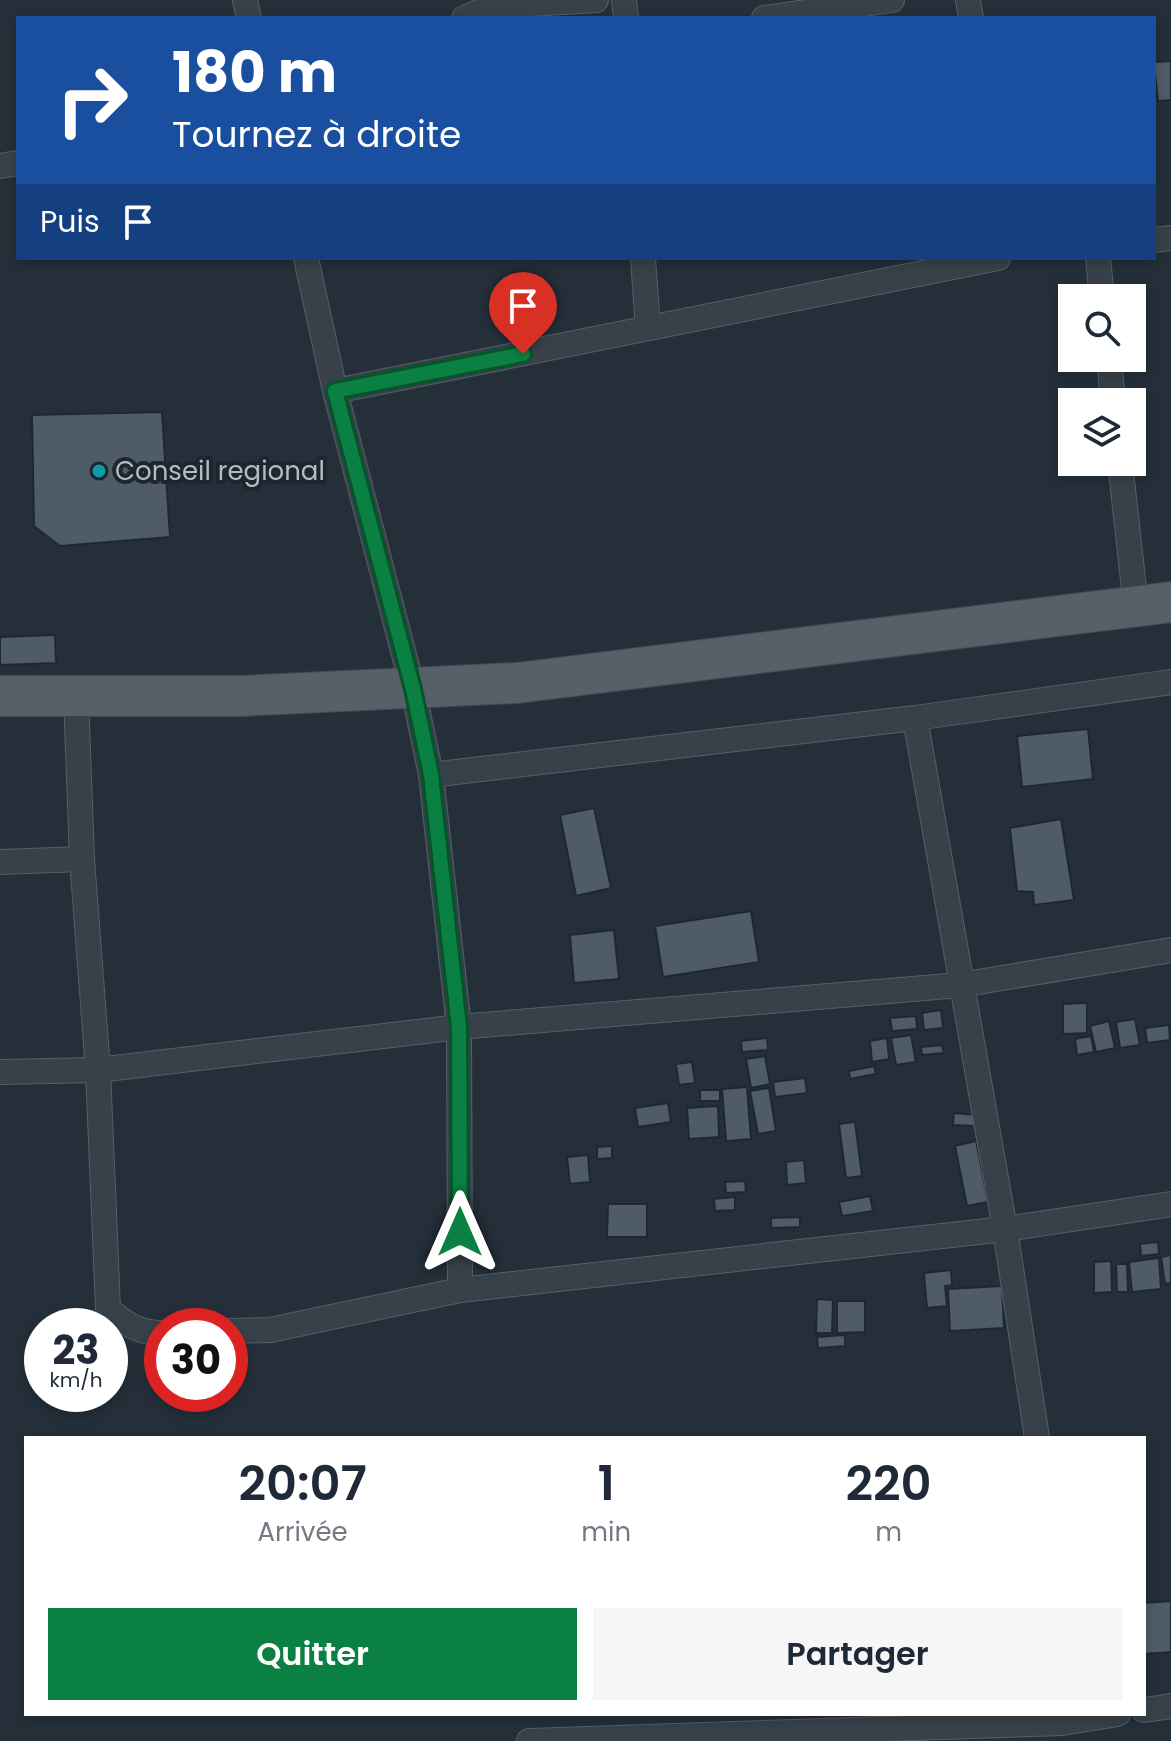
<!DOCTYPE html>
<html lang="fr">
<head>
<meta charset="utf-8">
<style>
  body { margin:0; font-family:Poppins,sans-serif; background:#f6f6f7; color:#1f2937; height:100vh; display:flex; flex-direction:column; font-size:30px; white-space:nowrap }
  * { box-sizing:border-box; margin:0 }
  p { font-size:26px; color:#747a83 }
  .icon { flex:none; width:44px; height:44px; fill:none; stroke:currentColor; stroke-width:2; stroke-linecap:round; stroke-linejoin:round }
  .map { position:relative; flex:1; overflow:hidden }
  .sheet { position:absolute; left:24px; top:1436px; width:1122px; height:280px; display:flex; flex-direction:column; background:#fff; border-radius:0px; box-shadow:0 4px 12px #0003 }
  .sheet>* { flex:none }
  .top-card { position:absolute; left:16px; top:16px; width:1140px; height:244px; border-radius:0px; box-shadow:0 4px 12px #0003; background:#1a4fa0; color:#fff; overflow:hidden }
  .tools { position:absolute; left:1058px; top:284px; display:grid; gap:16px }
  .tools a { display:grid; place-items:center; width:88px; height:88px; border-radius:0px; background:#fff; box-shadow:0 4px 12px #0003; font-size:40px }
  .speed { position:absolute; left:24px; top:1308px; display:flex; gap:16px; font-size:40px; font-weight:700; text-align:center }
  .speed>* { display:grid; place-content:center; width:104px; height:104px; border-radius:50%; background:#fff; box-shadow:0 4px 12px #0003; line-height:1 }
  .speed small { font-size:20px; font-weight:400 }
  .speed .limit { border:12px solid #d22; background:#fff; color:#111 }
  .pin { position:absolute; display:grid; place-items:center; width:68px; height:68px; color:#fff; margin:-82px -34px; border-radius:50% 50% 50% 0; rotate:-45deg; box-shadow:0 0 8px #0007 }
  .pin .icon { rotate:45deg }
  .me { position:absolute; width:88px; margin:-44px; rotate:0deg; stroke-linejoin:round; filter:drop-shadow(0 0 6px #0008) }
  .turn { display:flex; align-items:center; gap:28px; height:168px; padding:0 24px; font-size:36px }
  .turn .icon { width:104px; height:104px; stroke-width:2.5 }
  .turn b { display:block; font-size:56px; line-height:68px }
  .then { display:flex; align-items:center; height:76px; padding:0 24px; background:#0003; gap:16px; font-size:30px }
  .eta { display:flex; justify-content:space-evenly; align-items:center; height:136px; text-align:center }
  .eta b { font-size:48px; font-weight:600; line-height:56px }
  .cta { display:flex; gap:16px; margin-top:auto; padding:16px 24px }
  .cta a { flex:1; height:92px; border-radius:0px; background:#0b8043; color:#fff; font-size:32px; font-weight:600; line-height:92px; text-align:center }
  .cta a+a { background:#f6f6f7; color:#1f2937 }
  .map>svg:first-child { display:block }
  .building { fill:#4f5c67; stroke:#1f2830; stroke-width:2 }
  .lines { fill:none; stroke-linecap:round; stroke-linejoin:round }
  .street-casing { stroke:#565f67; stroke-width:26 }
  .primary-casing { stroke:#414a52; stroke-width:42 }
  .street { stroke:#384149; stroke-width:24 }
  .primary { stroke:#566069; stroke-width:40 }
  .route-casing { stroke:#07532c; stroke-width:20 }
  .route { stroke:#0b8043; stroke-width:14 }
  .culture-dot { fill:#0f9aa8; stroke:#1d262e; stroke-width:3 }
  .labels { text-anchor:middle; stroke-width:8; stroke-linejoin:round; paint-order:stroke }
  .poi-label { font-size:26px; fill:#b3bcc5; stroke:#1d262e; text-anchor:start }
</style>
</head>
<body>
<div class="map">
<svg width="1171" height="1741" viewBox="0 0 1171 1741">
  <rect width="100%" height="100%" fill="#242f39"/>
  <g class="building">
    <path d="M1171,61V100L1158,101L1154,62Z"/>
    <path d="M162,412L170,537L60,546L34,526L32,415Z"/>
    <path d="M55,635L56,663L0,665V637Z"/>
    <path d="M1088,729L1093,779L1022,787L1017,736Z"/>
    <path d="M594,808L611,888L576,896L560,815Z"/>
    <path d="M1061,819L1074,900L1034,905L1033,892L1017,891L1010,828Z"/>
    <path d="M751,911L759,962L663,977L655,926Z"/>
    <path d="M614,930L619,979L574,983L570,935Z"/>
    <path d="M1087,1003V1033L1063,1034V1004Z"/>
    <path d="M941,1010L943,1028L924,1030L922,1013Z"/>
    <path d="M916,1016L917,1029L892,1031L890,1018Z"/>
    <path d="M1135,1019L1140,1045L1120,1048L1116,1022Z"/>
    <path d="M1109,1021L1115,1048L1096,1052L1090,1026Z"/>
    <path d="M1169,1025L1170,1040L1147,1043L1145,1028Z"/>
    <path d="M911,1035L916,1062L896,1065L891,1038Z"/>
    <path d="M1091,1036L1094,1052L1077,1055L1075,1039Z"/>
    <path d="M767,1038L768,1050L742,1052L741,1041Z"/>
    <path d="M887,1038L889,1059L872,1062L870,1041Z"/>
    <path d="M942,1045L944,1053L922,1055L921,1047Z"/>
    <path d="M765,1056L770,1084L751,1088L746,1059Z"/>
    <path d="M692,1062L695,1083L679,1085L676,1064Z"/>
    <path d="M874,1066L876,1074L850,1079L849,1071Z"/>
    <path d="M805,1078L807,1093L775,1097L773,1082Z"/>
    <path d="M747,1087L751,1139L726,1141L722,1089Z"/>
    <path d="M769,1088L776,1131L758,1134L750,1091Z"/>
    <rect x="700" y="1090" width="20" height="11"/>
    <path d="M668,1103L671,1122L638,1127L635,1108Z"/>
    <path d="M718,1106L719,1137L689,1139L687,1108Z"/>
    <path d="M954,1113L976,1115L975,1126L953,1125Z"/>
    <path d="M855,1122L862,1176L846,1178L839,1124Z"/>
    <path d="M976,1141L988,1202L967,1206L955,1146Z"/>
    <path d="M612,1146V1158L597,1159V1147Z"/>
    <path d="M588,1155L590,1182L570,1184L567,1157Z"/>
    <path d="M804,1160L806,1183L787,1185L786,1162Z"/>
    <path d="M745,1181L746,1192L726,1193L725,1182Z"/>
    <path d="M870,1196L873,1211L842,1216L839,1202Z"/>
    <path d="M735,1197V1210L715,1211L714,1199Z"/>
    <path d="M608,1204H647V1237H607Z"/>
    <path d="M800,1217V1227L771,1228V1218Z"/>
    <path d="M1158,1242L1159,1254L1141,1256L1140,1244Z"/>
    <path d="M1171,1255V1283L1165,1284L1161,1257Z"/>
    <path d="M1159,1258L1161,1289L1132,1292L1129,1262Z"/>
    <path d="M1111,1261L1112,1292L1094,1293V1262Z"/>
    <path d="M1116,1264H1127L1128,1292H1117Z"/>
    <path d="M951,1270L952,1285L945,1286L947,1306L927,1308L924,1273Z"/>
    <path d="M1002,1286L1004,1328L950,1331L948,1289Z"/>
    <path d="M817,1299L833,1300L832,1333H816Z"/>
    <path d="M837,1301H865V1332L837,1333Z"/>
    <path d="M845,1335V1346L818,1348L817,1337Z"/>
    <path d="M1171,1601V1652L1144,1654V1603Z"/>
  </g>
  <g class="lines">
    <g class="street-casing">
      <g id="street">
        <path d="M245,0L249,18"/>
        <path d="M624,0L626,18"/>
        <path d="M968,0L971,18"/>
        <path d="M464,18L494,6L596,0"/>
        <path d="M764,18L892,0"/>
        <path d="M0,166L18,163"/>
        <path d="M1154,240L1171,238"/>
        <path d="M306,258L335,391L413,689L431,775L459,1027L460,1290"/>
        <path d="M643,258L648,328"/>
        <path d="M1098,258L1102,298"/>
        <path d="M1109,358L1113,402"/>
        <path d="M335,391L998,258"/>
        <path d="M1120,462L1136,607"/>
        <path d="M76,696L82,859L98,1070L108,1309C125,1324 139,1333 162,1333"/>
        <path d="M915,718L1005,1229L1037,1438"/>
        <path d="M431,775L915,718L1171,682"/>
        <path d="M0,862L82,859"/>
        <path d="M0,1072L98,1070L459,1027L960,985L1171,950"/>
        <path d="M230,1331L270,1330L460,1290L1005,1229L1171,1204"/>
        <path d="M1144,1710L1171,1706"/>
        <path d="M529,1741L1062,1723L1118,1714"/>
      </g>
    </g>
    <g class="primary-casing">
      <path id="primary" d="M0,696H240L517,683L1171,602"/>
    </g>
    <use href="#street" class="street"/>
    <use href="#primary" class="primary"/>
  </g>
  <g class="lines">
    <g class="route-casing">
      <path id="route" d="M460,1232L459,1027L431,775L413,689L335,391L523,354"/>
    </g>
    <use href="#route" class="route"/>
  </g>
  <circle class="culture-dot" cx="99" cy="471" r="8"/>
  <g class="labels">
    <g class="poi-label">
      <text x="115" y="480">Conseil regional</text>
    </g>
  </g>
</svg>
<div class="tools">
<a><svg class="icon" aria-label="search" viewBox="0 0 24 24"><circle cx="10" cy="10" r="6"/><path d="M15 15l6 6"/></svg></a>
<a><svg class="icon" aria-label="layers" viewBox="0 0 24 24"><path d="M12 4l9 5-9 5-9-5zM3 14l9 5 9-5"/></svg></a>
</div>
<div class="speed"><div>23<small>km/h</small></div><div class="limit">30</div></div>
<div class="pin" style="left:523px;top:354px;background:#d93025"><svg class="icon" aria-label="arrive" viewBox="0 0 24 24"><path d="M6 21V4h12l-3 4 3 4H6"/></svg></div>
<svg class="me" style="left:460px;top:1232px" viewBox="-20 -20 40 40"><path d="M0-17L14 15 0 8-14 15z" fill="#0b8043" stroke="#fff" stroke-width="4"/></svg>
<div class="top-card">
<div class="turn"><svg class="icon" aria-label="right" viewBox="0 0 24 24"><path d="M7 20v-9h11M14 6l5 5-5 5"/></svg><div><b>180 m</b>Tournez à droite</div></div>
<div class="then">Puis<svg class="icon" aria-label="arrive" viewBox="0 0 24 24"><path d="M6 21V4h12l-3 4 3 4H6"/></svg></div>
</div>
<section class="sheet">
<div class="eta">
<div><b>20:07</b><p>Arrivée</p></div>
<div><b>1</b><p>min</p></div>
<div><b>220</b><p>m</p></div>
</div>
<div class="cta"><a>Quitter</a><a>Partager</a></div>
</section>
</div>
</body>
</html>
